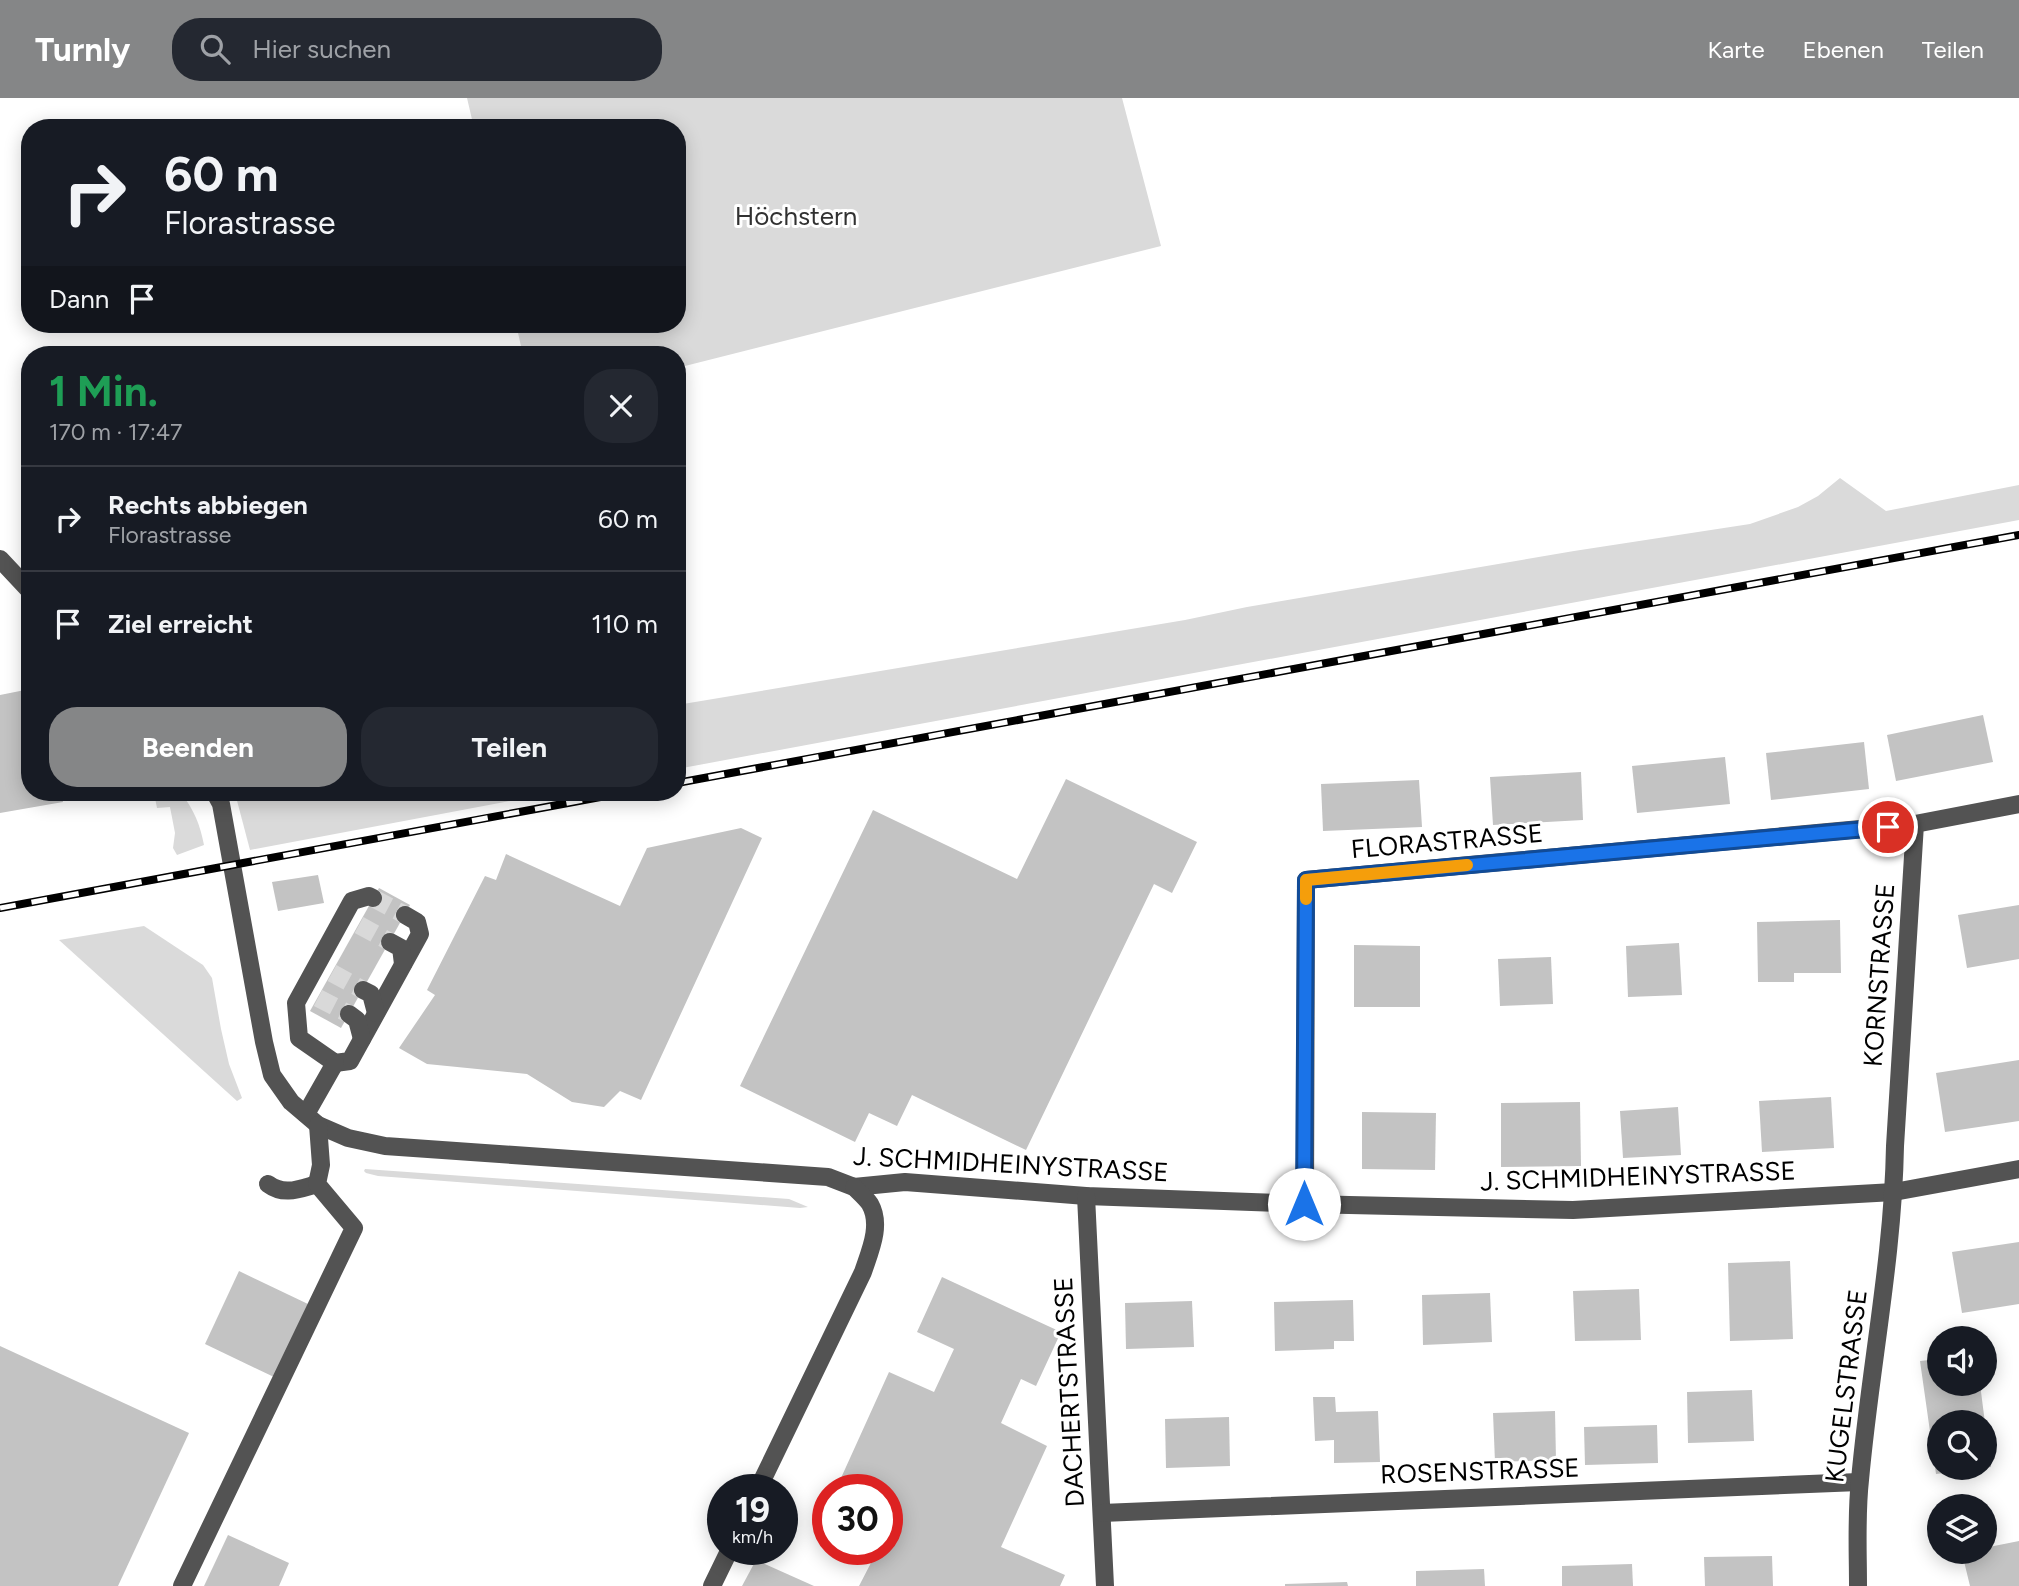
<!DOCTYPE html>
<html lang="de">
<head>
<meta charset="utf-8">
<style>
  body { margin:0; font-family:Figtree,sans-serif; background:#242831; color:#f1f3f6; height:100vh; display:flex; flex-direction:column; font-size:26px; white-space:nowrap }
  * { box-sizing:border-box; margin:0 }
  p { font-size:23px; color:#9ea1a6 }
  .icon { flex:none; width:38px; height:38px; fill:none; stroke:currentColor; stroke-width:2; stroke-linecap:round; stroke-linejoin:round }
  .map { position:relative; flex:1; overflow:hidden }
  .panel { position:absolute; left:21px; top:248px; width:665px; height:455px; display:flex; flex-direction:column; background:#171b24; border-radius:28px; box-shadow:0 4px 18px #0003 }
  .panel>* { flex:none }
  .hud { position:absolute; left:21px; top:21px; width:665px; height:214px; border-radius:28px; box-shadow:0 4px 18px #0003; background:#171b24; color:#f1f3f6; overflow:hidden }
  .fabs { position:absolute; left:1927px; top:1228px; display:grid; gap:14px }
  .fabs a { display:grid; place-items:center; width:70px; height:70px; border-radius:50%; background:#171b24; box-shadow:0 4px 18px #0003; font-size:35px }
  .speed { position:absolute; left:707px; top:1376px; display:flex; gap:14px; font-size:35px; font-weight:700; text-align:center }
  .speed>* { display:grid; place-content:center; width:91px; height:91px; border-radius:50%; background:#171b24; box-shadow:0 4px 18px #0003; line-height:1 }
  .speed small { font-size:18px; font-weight:400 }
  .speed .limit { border:10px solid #d22; background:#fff; color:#111 }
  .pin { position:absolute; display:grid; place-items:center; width:60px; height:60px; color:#fff; margin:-30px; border:4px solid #fff; border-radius:50%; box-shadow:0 2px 7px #0007 }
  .me { position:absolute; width:77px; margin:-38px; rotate:0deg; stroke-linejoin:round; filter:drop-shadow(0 0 5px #0008) }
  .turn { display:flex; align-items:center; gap:24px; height:147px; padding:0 28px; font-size:32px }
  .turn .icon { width:91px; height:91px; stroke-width:2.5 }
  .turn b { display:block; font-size:49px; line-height:60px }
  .then { display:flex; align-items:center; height:66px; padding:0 28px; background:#0003; gap:14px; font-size:26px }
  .round { display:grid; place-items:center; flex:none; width:74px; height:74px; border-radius:28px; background:#242831 }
  .headline { display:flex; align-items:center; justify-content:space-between; height:119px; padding:0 28px }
  h1 { font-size:42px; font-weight:700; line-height:52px; color:#1e9e55 }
  .button { display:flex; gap:14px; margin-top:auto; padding:14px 28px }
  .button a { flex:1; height:80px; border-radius:28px; background:#858687; color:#fff; font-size:28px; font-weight:700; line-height:80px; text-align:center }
  .button a+a { background:#242831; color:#f1f3f6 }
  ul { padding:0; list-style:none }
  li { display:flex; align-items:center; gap:21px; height:105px; padding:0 28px; border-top:2px solid #363941 }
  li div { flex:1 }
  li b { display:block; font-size:26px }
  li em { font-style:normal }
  header { display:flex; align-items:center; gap:42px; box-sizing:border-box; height:98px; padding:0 35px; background:#858687; color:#fff }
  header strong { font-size:33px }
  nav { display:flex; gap:38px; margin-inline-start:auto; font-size:24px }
  .search { width:490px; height:63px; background:#242831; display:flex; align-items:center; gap:18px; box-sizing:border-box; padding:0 24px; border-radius:28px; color:#9ea1a6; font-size:26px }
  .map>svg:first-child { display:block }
  .green { fill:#dadada }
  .building { fill:#c3c3c3 }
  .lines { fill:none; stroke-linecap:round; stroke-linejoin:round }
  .minor-tunnel { stroke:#d9d9d9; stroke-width:18; stroke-dasharray:18 9; stroke-linecap:butt }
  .minor { stroke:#535353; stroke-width:18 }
  .rail-casing { stroke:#000; stroke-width:8 }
  .rail { stroke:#fff; stroke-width:5; stroke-dasharray:16; stroke-linecap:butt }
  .route-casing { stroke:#114b97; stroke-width:18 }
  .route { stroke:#1a73e8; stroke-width:12 }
  .slow { stroke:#f59e0b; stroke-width:12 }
  .labels { text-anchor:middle; stroke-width:6; stroke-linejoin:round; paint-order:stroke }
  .park-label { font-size:26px; fill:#313131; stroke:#fff }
  .street-label { font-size:26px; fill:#000; stroke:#fff }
</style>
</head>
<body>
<header>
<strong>Turnly</strong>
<div class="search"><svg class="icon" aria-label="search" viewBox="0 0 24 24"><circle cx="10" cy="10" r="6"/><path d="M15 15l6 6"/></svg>Hier suchen</div>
<nav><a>Karte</a><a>Ebenen</a><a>Teilen</a></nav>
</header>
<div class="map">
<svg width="2019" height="1488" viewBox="0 0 2019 1488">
  <rect width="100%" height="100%" fill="#fff"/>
  <g class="green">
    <path d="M467,0H1122L1161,148L677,270V257H523L516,226H677V30H474Z"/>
    <path d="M1840,380L1886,413L2019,387V422L677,671V607L1185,522L1247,509L1574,453L1750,426L1798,409L1818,398Z"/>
    <path d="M154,695H181C194,712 200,726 204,747L177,757L173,750L175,735L170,709L157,710Z"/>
    <path d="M235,695H553L250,752Z"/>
    <path d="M144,828L203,867L212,880L221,931L229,966L242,1000L237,1003L59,842Z"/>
    <path d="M365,1071L789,1101L808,1109L800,1110L378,1078L366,1075L364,1073Z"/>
  </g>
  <g class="building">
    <path d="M30,591V695H61L63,704L0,715V597Z"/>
    <path d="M1983,617L1993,664L1896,683L1887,637Z"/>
    <path d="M1864,644L1869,691L1771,702L1766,655Z"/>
    <path d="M1725,659L1730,706L1637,715L1632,668Z"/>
    <path d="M1581,674L1583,722L1493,727L1490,679Z"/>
    <path d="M1066,681L1197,744L1172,795L1154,786L1026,1052L912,997L897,1028L869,1015L855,1044L740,988L873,712L1017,781Z"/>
    <path d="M1419,682L1422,729L1323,733L1321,686Z"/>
    <path d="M741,730L762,740L641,1002L620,993L604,1009L572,1004L527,976L427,966L399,950L435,897L427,892L485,778L496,782L506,756L620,808L647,750Z"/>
    <path d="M318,777L324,805L278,813L272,784Z"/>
    <path d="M379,790L410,807L341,930L310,913Z"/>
    <path d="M2019,807V861L1967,870L1958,817Z"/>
    <path d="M1840,822L1841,875H1794V884H1758L1757,824Z"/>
    <path d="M1679,845L1682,897L1628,899L1626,848Z"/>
    <path d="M1354,847L1420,848V909H1354Z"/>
    <path d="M1551,859L1553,906L1500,908L1498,861Z"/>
    <path d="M2019,962V1023L1945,1034L1936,975Z"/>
    <path d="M1831,999L1834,1050L1762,1054L1759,1003Z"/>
    <path d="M1580,1004L1581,1068L1501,1069V1005Z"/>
    <path d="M1678,1009L1681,1057L1623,1060L1620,1013Z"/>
    <path d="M1362,1014L1436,1015L1435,1072L1362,1071Z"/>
    <path d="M2019,1144V1206L1962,1215L1952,1154Z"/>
    <path d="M1790,1163L1793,1241L1730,1243L1728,1165Z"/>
    <path d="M239,1173L308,1206L274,1279L205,1246Z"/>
    <path d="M942,1179L1061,1234L1036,1288L1021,1281L1001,1325L1047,1348L1001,1449L1065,1477L1060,1488H859L873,1461L850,1451H887V1391H836L889,1274L934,1294L954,1251L917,1234Z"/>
    <path d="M1639,1191L1641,1242L1575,1243L1573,1193Z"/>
    <path d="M1490,1195L1492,1244L1423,1247L1422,1197Z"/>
    <path d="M1353,1202L1354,1243H1334V1251L1275,1253L1274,1204Z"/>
    <path d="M1192,1203L1194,1249L1126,1251L1125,1205Z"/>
    <path d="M0,1248L189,1335L118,1488H0Z"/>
    <path d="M1939,1261V1286H1980L1985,1325H1939V1370H1968V1372L1936,1376L1920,1263Z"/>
    <path d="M1752,1292L1754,1343L1688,1345L1687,1294Z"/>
    <path d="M1313,1299H1335L1336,1314L1378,1313L1380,1364L1334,1365V1342L1315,1343Z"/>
    <path d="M1555,1313L1556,1362L1495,1364L1493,1315Z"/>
    <path d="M1229,1319L1230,1368L1166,1370L1165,1321Z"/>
    <path d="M1657,1327L1658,1365L1585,1367L1584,1329Z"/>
    <path d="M1984,1331H1986L1991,1369L1984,1370Z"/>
    <path d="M828,1409V1441L816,1436Z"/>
    <path d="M228,1437L289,1465L279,1488H204Z"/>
    <path d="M2019,1443V1488H1970L1962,1455L1984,1454V1450Z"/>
    <path d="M1772,1458L1773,1488H1705L1704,1459Z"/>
    <path d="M756,1462L814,1488H742Z"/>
    <path d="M1632,1466L1633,1488H1562V1468Z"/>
    <path d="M1484,1471L1485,1488H1416V1473Z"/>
    <path d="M1347,1484L1348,1488H1285V1486Z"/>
  </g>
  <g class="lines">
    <g class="minor-tunnel">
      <path d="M373,800L405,817"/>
      <path d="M359,827L390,844"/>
      <path d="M332,875L363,892"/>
      <path d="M318,900L349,916"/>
    </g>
    <g class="minor">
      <path d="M0,461L30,493"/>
      <path d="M215,695L221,706L264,944L272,977L291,1004L318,1027L348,1040L385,1048L828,1079L854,1089L905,1084L1086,1098L1305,1106L1573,1112L1894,1094L2019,1071"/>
      <path d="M373,800L369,798L352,803L296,905L299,940L335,965L350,963L420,836L417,824L405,817"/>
      <path d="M390,844L401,850L403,866"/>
      <path d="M363,892L371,896L376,915"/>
      <path d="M349,916L357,922L362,941"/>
      <path d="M306,1016L335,965"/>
      <path d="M268,1086C284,1098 299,1091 317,1086"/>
      <path d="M1086,1098L1105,1488"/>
      <path d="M1305,1106L1306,782L1915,726"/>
      <path d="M758,1391L863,1174C870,1153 882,1127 870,1106C866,1100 859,1094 854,1089"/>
      <path d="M1102,1415L1859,1384"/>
      <path d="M182,1488L354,1130L317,1086L321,1067L318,1027"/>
      <path d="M712,1488L730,1451"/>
      <path d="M1858,1488C1858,1453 1856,1417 1860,1382C1870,1270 1893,1161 1895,1048L1915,726L2019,706"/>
    </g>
    <g class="rail-casing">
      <g id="rail">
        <path d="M677,685L2019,437"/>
        <path d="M0,810L622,695"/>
      </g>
    </g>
    <use href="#rail" class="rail"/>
  </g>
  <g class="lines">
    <g class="route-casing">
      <path id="route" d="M1304,1106L1306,782L1888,729"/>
    </g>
    <use href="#route" class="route"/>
    <path class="slow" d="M1306,801V782L1467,767"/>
  </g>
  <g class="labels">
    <g class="park-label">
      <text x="796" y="127">Höchstern</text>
    </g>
    <g class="street-label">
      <text transform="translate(1447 743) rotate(-5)" y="9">FLORASTRASSE</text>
      <text transform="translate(1879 877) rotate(-86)" y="9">KORNSTRASSE</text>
      <text transform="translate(1011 1066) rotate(3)" y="9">J. SCHMIDHEINYSTRASSE</text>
      <text transform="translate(1638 1078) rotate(-2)" y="9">J. SCHMIDHEINYSTRASSE</text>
      <text transform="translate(1846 1288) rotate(-83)" y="9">KUGELSTRASSE</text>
      <text transform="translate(1069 1294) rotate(-93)" y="9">DACHERTSTRASSE</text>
      <text transform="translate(1480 1373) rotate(-2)" y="9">ROSENSTRASSE</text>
    </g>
  </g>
</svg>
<div class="fabs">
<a><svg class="icon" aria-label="sound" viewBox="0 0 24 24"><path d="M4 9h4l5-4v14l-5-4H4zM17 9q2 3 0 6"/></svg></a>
<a><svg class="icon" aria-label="search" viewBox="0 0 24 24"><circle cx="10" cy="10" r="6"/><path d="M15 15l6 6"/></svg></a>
<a><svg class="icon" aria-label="layers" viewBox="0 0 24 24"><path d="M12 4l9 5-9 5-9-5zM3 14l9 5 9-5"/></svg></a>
</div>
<div class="speed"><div>19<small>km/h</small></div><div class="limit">30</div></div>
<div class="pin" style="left:1888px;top:729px;background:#d93025"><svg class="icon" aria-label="arrive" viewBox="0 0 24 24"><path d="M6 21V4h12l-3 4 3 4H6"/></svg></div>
<svg class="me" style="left:1304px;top:1106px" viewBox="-20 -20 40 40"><circle r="19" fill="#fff"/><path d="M0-13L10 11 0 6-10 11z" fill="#1a73e8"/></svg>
<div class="hud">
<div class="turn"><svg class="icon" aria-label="right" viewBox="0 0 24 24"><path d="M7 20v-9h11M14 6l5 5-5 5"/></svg><div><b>60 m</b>Florastrasse</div></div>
<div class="then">Dann<svg class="icon" aria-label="arrive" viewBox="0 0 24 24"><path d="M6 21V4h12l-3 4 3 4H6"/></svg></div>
</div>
<section class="panel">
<div class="headline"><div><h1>1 Min.</h1><p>170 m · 17:47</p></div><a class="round"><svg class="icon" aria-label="close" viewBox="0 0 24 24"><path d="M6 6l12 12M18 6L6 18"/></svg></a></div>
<ul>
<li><svg class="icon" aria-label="right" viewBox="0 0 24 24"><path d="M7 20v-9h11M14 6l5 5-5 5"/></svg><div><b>Rechts abbiegen</b><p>Florastrasse</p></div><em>60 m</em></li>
<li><svg class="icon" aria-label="arrive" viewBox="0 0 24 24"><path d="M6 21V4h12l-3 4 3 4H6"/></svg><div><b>Ziel erreicht</b></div><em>110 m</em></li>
</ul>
<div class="button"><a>Beenden</a><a>Teilen</a></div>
</section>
</div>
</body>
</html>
